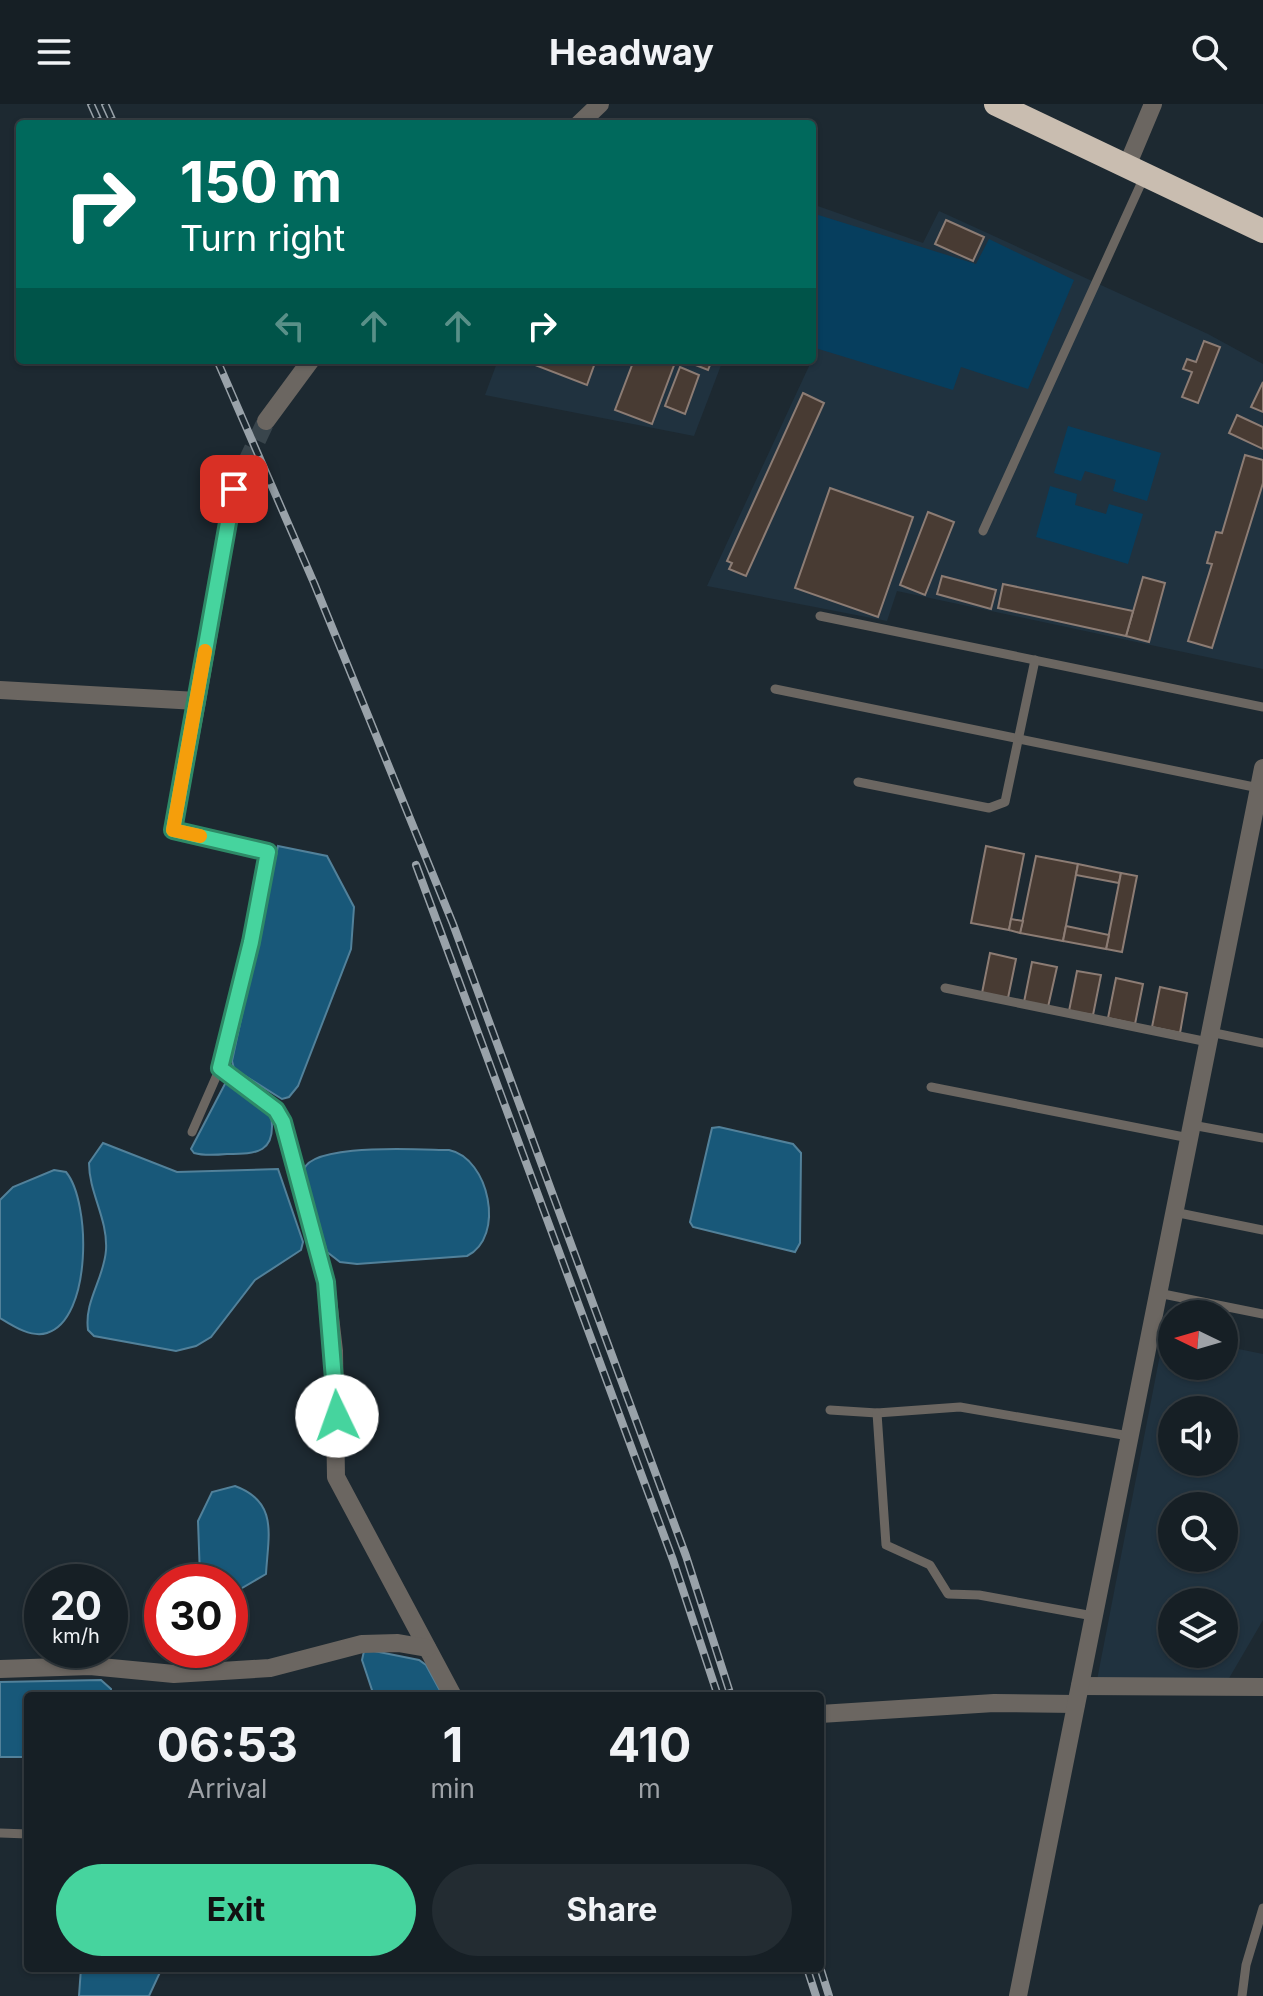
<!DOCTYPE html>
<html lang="en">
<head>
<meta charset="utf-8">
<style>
  body { margin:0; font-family:Inter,sans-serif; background:#232c32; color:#f1f3f6; height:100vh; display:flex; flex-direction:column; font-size:30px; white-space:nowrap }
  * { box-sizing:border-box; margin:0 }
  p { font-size:26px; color:#9ea2a7 }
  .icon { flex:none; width:44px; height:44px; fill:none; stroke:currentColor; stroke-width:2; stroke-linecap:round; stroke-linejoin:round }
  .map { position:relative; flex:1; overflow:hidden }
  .drawer { position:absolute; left:24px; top:1588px; width:800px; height:280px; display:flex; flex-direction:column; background:#161f25; border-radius:8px; box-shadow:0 2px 6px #0004,0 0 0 2px #353d42 }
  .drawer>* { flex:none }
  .guide { position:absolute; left:16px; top:16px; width:800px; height:244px; border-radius:8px; box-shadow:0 2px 6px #0004,0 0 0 2px #353d42; background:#00695c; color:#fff; overflow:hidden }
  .needle { width:52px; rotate:275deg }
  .buttons { position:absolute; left:1158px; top:1196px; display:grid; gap:16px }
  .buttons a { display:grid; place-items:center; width:80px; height:80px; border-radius:50%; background:#161f25; box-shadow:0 2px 6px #0004,0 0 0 2px #353d42; font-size:40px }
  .speed { position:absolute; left:24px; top:1460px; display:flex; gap:16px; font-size:40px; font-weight:700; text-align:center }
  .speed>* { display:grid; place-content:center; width:104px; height:104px; border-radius:50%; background:#161f25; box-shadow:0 2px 6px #0004,0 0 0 2px #353d42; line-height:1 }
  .speed small { font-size:20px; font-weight:400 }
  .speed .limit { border:12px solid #d22; background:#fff; color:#111 }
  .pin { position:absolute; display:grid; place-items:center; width:68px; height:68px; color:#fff; margin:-34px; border-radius:16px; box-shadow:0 4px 12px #0006 }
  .me { position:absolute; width:88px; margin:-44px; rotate:357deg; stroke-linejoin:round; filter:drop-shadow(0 0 6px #0008) }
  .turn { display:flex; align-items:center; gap:28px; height:168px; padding:0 32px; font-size:36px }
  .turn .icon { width:104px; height:104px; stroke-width:2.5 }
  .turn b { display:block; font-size:56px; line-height:68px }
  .lanes { display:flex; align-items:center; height:76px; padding:0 32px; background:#0003; justify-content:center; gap:40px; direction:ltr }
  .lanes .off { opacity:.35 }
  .eta { display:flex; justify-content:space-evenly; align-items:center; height:136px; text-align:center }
  .eta b { font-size:48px; font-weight:700; line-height:56px }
  .button { display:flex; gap:16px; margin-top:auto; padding:16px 32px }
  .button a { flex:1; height:92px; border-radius:48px; background:#46d49e; color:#111; font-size:32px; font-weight:700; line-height:92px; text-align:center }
  .button a+a { background:#232c32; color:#f1f3f6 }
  header { display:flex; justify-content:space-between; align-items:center; height:104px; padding:0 32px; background:#161f25; font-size:36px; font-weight:700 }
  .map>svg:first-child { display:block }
  .built { fill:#20323f; fill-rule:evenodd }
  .green { fill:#063e5e }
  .water { fill:#185879; stroke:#52819a; stroke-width:2 }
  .building { fill:#483b33; stroke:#8c7c74; stroke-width:2 }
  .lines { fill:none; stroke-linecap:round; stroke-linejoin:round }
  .street-tunnel { stroke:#39454c; stroke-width:18; stroke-dasharray:18 9; stroke-linecap:butt }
  .lane { stroke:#6b6661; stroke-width:9 }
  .street { stroke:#6b6661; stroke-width:18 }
  .highway { stroke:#c9bdb0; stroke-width:24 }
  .rail-casing { stroke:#99a2a9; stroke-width:8 }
  .rail { stroke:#1d2931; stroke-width:5; stroke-dasharray:15; stroke-linecap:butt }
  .route-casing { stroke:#2e8a67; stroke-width:20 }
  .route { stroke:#46d49e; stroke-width:14 }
  .slow { stroke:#f59e0b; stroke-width:14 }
</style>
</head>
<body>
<header><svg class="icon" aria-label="menu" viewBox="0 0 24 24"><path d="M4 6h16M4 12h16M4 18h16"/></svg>Headway<svg class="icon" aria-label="search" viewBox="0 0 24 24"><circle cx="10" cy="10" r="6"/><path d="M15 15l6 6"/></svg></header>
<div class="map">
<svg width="1263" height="1892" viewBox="0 0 1263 1892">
  <rect width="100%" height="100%" fill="#1d2931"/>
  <g class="built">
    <path d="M812,100L923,139L939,107L1208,230L1263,260V565L897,487L887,517L707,482L816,247L812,245Z"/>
    <path d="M498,256H723L694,332L485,291Z"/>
    <path d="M1164,1230L1172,1232V1262H1224V1242L1263,1250V1516L1228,1576H1097ZM1172,1306H1224V1358H1172ZM1172,1402H1224V1454H1172ZM1172,1498H1224V1550H1172Z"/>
  </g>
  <g class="green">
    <path d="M812,109L976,160L989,135L1074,176L1028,285L961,263L953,286L812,243Z"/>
    <path d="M1068,322L1161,349L1147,397L1113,387L1116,376L1085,367L1081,377L1054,369Z"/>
    <path d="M1050,382L1077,390L1075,401L1106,410L1109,400L1143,410L1128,460L1036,433Z"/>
  </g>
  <g class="water">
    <path d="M278,742L327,752L354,803L351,845L298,982L289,993L282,995L234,965L232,957Z"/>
    <path d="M227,976L271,1011C277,1049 257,1050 227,1050C216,1051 204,1052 194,1049L191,1045Z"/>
    <path d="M719,1023L793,1040L801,1049L800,1139L795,1148L693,1123L690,1118L712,1024Z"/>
    <path d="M103,1039L177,1068L278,1065L303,1138L301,1146L255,1176L211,1233L196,1242L176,1247L94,1232L88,1226C84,1197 104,1175 106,1146C108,1115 89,1089 89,1059Z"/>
    <path d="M449,1046C489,1054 506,1133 467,1152L357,1160L340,1158L327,1148L303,1070C302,1037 423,1046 449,1046Z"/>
    <path d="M54,1066L66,1068C91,1098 92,1215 47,1229C31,1234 13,1222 0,1214V1096L13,1083Z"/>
    <path d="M235,1382C279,1398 268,1432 266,1470L242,1484L230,1486V1478H204L200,1472L198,1417L212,1388Z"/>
    <path d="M369,1546L419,1556L426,1561L443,1592H374L362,1556L364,1547Z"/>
    <path d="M101,1576L111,1585V1592H28V1653H0V1578Z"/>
    <path d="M81,1864H162L149,1892H79Z"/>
  </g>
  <g class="building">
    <path d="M946,116L984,133L973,157L935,140Z"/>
    <path d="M1204,237L1220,243L1198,299L1182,293L1192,268L1183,265L1187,255L1196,258Z"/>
    <path d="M537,256H596L587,281L535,261Z"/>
    <path d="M634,256H676L652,320L615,306Z"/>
    <path d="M683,256H712L708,266Z"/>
    <path d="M680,263L699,271L685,310L665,302Z"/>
    <path d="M1263,278V308L1251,303Z"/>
    <path d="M803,289L824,299L746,472L729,465L732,459L727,457Z"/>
    <path d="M1237,311L1263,323V345L1229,329Z"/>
    <path d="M1245,351L1263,356V379L1212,544L1188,537L1212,460L1207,459L1216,428L1222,429Z"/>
    <path d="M830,384L913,413L878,513L795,484Z"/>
    <path d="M928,408L954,418L925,491L900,481Z"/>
    <path d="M942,472L996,486L991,505L937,490Z"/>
    <path d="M1143,473L1165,479L1149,538L1126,532Z"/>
    <path d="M1003,480L1133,507L1126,532L998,504Z"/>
    <path d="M986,742L1024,750L1009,826L971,819Z"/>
    <path d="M1036,752L1078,760L1063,837L1020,829Z"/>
    <path d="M1078,760L1121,769L1119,779L1076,771Z"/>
    <path d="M1121,769L1137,772L1122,848L1106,845Z"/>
    <path d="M1011,815L1023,817L1020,829L1009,826Z"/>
    <path d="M1066,822L1109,831L1106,845L1063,837Z"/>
    <path d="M990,849L1016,855L1008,894L982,889Z"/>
    <path d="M1032,858L1057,863L1048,903L1024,898Z"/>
    <path d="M1077,867L1101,871L1093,911L1069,907Z"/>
    <path d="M1116,874L1143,880L1135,920L1108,914Z"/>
    <path d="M1160,883L1187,889L1180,929L1152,923Z"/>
  </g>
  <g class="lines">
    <path class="street-tunnel" d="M234,385L266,317"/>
    <g class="lane">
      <path d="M983,427L1144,73"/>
      <path d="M820,512L1263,603"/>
      <path d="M775,585L1259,684"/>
      <path d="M858,678L989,704L1005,698L1035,556"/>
      <path d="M945,884L1208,938"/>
      <path d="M1210,928L1263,939"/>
      <path d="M931,983L1189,1034"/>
      <path d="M1192,1021L1263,1034"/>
      <path d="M192,1028L220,964"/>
      <path d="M1174,1108L1263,1126"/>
      <path d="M1158,1189L1263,1210"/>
      <path d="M830,1306L877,1309L960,1303L1129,1332"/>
      <path d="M877,1309L886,1441L930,1461L948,1490L979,1491L1093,1512"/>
      <path d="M0,1729L28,1730"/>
      <path d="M1242,1892L1246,1861L1263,1804"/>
    </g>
    <g class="street">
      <path d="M579,20L600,0"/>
      <path d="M1127,62L1153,0"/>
      <path d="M266,317L311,256"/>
      <path d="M0,586L197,597L234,385"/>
      <path d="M197,597L173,726L268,748L251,838L220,964L276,1006L283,1018L326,1178L334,1247L336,1373L453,1592"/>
      <path d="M0,1565L90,1562L174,1570L270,1564L362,1540L398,1539L427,1544"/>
      <path d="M1080,1582L1263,1583"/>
      <path d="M820,1610L994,1599L1076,1600"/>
      <path d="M1018,1892L1263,664"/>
    </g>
    <path class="highway" d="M996,0L1263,127"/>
    <g class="rail-casing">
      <g id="rail">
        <path d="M91,0L100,20"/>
        <path d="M105,0L114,20"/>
        <path d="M217,256L314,479L453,820L686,1452L731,1592"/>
        <path d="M416,761L673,1456L718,1592"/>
        <path d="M820,1863L829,1892"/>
        <path d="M807,1864L816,1892"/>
      </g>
    </g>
    <use href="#rail" class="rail"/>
  </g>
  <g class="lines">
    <g class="route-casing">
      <path id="route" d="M234,385L173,726L268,748L251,838L220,964L276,1006L283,1018L326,1178L337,1312"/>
    </g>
    <use href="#route" class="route"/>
    <path class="slow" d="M200,732L173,726L205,547"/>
  </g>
</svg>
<div class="buttons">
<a><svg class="needle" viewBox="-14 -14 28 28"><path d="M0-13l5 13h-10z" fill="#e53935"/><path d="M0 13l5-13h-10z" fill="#9ea2a7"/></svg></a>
<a><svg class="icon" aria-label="sound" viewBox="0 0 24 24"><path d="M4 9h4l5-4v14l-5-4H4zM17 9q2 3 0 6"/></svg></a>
<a><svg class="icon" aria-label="search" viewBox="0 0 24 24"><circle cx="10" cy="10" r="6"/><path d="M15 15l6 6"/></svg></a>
<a><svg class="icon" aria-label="layers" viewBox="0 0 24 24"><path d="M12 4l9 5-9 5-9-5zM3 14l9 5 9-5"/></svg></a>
</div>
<div class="speed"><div>20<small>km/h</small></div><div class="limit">30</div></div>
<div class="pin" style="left:234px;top:385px;background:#d93025"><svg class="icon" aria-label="arrive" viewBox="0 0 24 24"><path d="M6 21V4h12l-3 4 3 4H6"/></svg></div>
<svg class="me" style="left:337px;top:1312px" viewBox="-20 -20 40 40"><circle r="19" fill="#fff"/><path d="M0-13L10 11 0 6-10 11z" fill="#46d49e"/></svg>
<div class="guide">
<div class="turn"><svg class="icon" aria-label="right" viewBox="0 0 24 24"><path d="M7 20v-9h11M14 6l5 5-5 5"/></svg><div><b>150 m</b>Turn right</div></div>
<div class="lanes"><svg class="icon off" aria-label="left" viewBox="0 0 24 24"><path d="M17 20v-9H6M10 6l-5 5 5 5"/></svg><svg class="icon off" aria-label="ahead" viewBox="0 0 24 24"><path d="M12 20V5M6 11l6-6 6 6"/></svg><svg class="icon off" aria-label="ahead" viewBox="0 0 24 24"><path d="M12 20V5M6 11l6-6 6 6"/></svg><svg class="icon" aria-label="right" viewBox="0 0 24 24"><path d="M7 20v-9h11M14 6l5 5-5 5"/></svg></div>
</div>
<section class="drawer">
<div class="eta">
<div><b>06:53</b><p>Arrival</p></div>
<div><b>1</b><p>min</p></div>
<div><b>410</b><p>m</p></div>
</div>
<div class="button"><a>Exit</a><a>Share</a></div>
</section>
</div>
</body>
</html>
